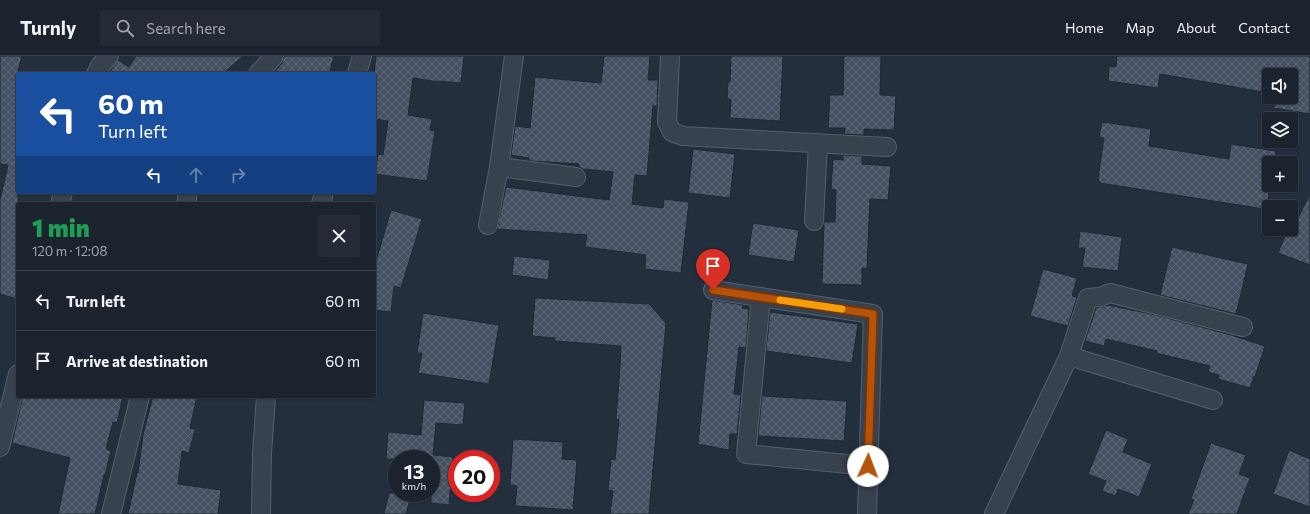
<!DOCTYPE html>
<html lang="en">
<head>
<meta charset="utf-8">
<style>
  body { margin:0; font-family:Commissioner,sans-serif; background:#242b36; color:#f1f3f6; height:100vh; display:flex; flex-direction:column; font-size:15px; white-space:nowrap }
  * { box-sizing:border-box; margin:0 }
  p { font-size:13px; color:#a0a4aa }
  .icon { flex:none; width:22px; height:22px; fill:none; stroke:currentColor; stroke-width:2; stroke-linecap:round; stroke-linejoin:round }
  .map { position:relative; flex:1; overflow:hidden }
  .side { position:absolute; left:16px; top:146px; width:360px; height:196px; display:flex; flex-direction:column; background:#1b232e; border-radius:4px; box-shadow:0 1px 3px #0004,0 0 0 1px #39404a }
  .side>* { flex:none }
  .banner { position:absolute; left:16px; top:16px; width:360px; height:122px; border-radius:4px; box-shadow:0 1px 3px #0004,0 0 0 1px #39404a; background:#1a4fa0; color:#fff; overflow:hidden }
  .tools { position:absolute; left:1262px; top:12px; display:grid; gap:8px }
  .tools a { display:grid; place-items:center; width:36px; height:36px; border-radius:4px; background:#1b232e; box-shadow:0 1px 3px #0004,0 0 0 1px #39404a; font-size:20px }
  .speed { position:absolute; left:388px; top:394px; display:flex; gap:8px; font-size:20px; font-weight:700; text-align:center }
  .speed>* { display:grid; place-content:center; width:52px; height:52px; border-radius:50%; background:#1b232e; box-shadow:0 1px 3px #0004,0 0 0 1px #39404a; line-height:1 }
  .speed small { font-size:10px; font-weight:400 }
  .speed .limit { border:6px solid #d22; background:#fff; color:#111 }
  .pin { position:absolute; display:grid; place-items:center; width:34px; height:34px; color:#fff; margin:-41px -17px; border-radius:50% 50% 50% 0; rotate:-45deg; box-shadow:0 0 4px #0007 }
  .pin .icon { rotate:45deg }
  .me { position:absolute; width:44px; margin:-22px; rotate:2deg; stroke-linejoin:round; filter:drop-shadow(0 0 3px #0008) }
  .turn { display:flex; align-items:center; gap:14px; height:84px; padding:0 16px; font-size:18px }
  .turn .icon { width:52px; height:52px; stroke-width:2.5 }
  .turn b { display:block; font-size:28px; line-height:34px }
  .lanes { display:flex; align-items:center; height:38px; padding:0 16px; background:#0003; justify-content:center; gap:20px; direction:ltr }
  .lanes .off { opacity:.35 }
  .round { display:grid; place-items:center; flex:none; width:42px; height:42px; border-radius:4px; background:#242b36 }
  .summary { display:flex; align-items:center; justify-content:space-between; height:68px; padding:0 16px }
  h1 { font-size:24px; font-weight:800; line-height:30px; color:#1e9e55 }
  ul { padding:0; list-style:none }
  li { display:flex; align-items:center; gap:12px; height:60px; padding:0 16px; border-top:1px solid #39404a }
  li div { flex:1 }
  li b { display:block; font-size:15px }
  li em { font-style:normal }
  header { display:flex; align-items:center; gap:24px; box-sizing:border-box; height:56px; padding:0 20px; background:#1b232e; border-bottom:1px solid #39404a }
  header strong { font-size:19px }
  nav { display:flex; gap:22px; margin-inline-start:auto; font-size:14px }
  .search { width:280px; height:36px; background:#242b36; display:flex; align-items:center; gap:10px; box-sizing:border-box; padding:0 14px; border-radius:4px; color:#a0a4aa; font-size:15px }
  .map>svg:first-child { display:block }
  .building { fill:url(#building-cross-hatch); stroke:#1f2835 }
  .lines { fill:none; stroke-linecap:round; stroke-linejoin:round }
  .minor-casing { stroke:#565f6c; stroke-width:20 }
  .minor { stroke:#38414e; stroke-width:18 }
  .route-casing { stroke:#753606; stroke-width:10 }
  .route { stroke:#b45309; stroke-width:7 }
  .slow { stroke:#f59e0b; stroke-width:7 }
</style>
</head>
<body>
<header>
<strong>Turnly</strong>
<div class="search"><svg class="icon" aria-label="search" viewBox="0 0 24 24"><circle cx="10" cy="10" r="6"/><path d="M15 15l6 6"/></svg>Search here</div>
<nav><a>Home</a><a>Map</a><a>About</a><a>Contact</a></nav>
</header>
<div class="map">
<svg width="1310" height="458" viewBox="0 0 1310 458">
  <defs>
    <pattern id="building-cross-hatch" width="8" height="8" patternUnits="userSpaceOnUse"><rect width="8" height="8" fill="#455162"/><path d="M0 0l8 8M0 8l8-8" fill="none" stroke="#5d6877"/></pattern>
  </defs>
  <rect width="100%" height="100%" fill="#242f3e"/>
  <g class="building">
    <path d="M0,0H22L18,15V243L0,238V144L8,109L0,108Z"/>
    <path d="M136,0H243L222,18H108L118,4L129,11Z"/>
    <path d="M284,0H334L329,18H273L282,7Z"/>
    <path d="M376,0H464L461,27L439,25V26L413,22L408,59L432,63L430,74L435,75L427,125L375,118L378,98L383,99L388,65L374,63V18Z"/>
    <path d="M604,0H650L648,24H658L657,50H653L647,120L635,119L632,148L663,152L664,143L689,146L681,217L645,213L646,199L585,191L587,179L497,173L506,131L609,144L613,116L583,113L579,111V108L531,105L529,104V102L511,99L515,70L530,72L535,21L601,27Z"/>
    <path d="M731,0H783L780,65L730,62L731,43H727L728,26H730Z"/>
    <path d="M844,0H881L880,39L896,40L894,74L864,73V79L844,78L845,72H828L830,39H843Z"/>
    <path d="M1117,0H1310V58L1274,52L1275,41H1291V19H1269V37L1160,18L1158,32L1108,25L1109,10L1116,11Z"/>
    <path d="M1102,66L1151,73L1149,90L1229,103L1231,88L1276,95L1274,107H1269V129H1271L1267,148L1264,153L1100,127L1098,122L1104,82L1099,81Z"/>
    <path d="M693,93L735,98L730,142L688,137Z"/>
    <path d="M843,99L862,100V108L891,110L888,144L870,143L867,213L862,212V229L822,228L824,167V166H835L836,134L831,133L833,103L843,104Z"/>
    <path d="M1310,138V209L1278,197L1288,173H1291L1292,162L1297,164Z"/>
    <path d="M391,154L422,163L401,232L394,230L391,256L374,254V212Z"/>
    <path d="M753,167L799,174L794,206L748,199Z"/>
    <path d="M1080,175L1122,181L1118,215L1082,211L1085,192H1078Z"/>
    <path d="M1172,191L1248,208L1236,258L1160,239Z"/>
    <path d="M514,200L550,204L548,224L512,219Z"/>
    <path d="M1043,213L1077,222L1072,240L1077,241L1068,270L1030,260Z"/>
    <path d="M535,242L649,248L666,267L649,458H610L613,435L608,434L611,403L615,404L619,363H616L620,310L621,290L555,285V282L532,280Z"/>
    <path d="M712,244L743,249L742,252L749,253L746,292L739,291L734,338L741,339L737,378H730L729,394L698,388Z"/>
    <path d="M1108,249L1156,259L1231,279L1265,290L1255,321L1254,320L1250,332L1218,323L1219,319L1208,316L1210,310L1156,297L1157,295L1106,283L1104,290L1085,285L1096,252Z"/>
    <path d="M770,256L858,268L852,307L766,295Z"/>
    <path d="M423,257L499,269L489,328L418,317L422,297H417Z"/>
    <path d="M23,340H123L117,367L113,366L106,393L111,395L105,419H104L95,458H58L70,402L12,387Z"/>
    <path d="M153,340H197L190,372L195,373L189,397L182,395L178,428L221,434L218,458H128L137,417H138L143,379Z"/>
    <path d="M762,340L847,345L844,385L758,380Z"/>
    <path d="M424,344L465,347L463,369L436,367L433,399L453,401L449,449L431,447V403H386L388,376L421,379Z"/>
    <path d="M1106,374L1128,383L1123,396L1152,408L1139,441L1118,433L1116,440L1102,435L1106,425L1088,418Z"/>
    <path d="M513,383L563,386L562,403L577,404L573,454L515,450L517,430L510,429Z"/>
    <path d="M1211,387L1246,399L1239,418L1250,422L1237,458H1188L1194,444L1191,443Z"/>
    <path d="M1289,394L1310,403V451L1273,438Z"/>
    <path d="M389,437H412L406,458H384Z"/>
  </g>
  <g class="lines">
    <g class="minor-casing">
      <g id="minor">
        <path d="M670,0L667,66L672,76L683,80L887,91"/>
        <path d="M96,18L100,10L109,0"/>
        <path d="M258,18L274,0"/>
        <path d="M357,18L362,0"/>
        <path d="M499,111L576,121"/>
        <path d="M60,148L63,136"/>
        <path d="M186,148L188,136"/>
        <path d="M321,148L324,136"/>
        <path d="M814,165L818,87"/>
        <path d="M488,169L499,111L514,0"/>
        <path d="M713,234L873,258L867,458"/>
        <path d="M761,241L746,398L868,410"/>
        <path d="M1069,300L1213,344"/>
        <path d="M0,391L18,318"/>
        <path d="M111,458L140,340"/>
        <path d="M261,458L262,397L266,340"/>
        <path d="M994,458L1069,300L1088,242L1100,241L1110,237L1243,271"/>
      </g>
    </g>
    <use href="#minor" class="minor"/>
  </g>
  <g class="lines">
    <g class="route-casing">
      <path id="route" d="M713,234L873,258L868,410"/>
    </g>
    <use href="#route" class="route"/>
    <path class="slow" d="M780,244L842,253"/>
  </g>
</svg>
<div class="tools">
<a><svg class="icon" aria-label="sound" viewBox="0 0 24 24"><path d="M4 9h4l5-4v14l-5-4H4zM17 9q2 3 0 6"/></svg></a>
<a><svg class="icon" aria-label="layers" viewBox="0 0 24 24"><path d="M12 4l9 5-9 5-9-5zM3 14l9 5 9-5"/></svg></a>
<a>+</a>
<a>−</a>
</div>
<div class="speed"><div>13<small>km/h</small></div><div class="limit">20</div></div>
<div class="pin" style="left:713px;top:234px;background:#d93025"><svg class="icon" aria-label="arrive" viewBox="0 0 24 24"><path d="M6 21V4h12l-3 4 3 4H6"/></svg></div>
<svg class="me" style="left:868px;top:410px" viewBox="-20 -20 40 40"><circle r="19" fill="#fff"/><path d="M0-13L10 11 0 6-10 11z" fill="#b45309"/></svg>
<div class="banner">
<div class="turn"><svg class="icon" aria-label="left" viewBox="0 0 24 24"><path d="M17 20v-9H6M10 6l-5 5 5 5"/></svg><div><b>60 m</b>Turn left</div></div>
<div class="lanes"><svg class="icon" aria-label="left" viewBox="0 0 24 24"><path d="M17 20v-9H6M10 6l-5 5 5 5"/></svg><svg class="icon off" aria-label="ahead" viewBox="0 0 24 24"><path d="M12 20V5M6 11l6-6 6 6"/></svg><svg class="icon off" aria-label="right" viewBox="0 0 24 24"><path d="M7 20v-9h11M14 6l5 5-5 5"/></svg></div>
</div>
<section class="side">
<div class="summary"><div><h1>1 min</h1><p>120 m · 12:08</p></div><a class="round"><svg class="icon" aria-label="close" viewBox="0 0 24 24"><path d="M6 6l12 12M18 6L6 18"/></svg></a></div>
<ul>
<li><svg class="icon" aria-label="left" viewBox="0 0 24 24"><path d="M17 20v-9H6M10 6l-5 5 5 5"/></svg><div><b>Turn left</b></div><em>60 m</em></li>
<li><svg class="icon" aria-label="arrive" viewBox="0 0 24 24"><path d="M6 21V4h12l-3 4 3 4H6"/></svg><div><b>Arrive at destination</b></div><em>60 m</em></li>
</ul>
</section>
</div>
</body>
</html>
